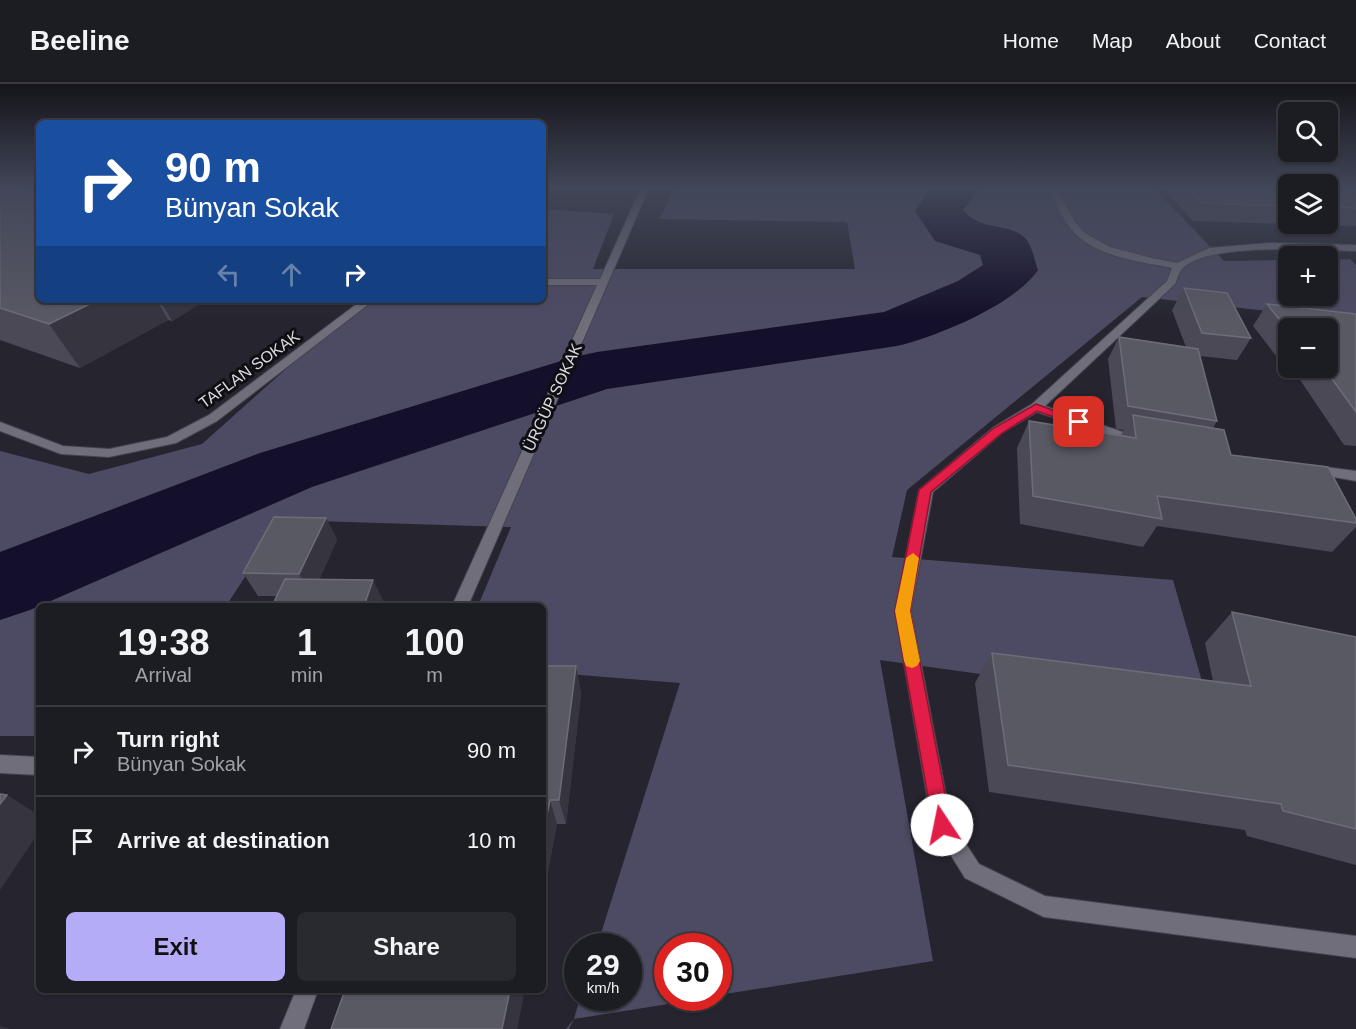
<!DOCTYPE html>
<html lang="en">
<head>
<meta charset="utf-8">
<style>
  body { margin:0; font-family:Helvetica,sans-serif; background:#292930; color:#f1f3f6; height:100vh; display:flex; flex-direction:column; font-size:22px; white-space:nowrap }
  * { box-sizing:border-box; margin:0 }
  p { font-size:20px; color:#a0a1a6 }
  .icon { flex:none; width:33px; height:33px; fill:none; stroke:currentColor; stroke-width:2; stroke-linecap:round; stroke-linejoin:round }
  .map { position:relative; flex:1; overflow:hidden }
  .details { position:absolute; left:36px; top:519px; width:510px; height:390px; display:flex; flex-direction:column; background:#1c1c23; border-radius:9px; box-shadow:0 2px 4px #0004,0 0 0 2px #3a3a41 }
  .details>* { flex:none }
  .hud { position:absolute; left:36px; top:36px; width:510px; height:183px; border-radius:9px; box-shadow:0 2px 4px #0004,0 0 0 2px #3a3a41; background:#1a4fa0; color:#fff; overflow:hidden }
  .buttons { position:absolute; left:1278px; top:18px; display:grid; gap:12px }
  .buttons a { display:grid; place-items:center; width:60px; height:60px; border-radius:9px; background:#1c1c23; box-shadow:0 2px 4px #0004,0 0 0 2px #3a3a41; font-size:30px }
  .speed { position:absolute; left:564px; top:849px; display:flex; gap:12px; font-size:30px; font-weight:700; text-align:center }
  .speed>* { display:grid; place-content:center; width:78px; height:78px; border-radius:50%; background:#1c1c23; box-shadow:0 2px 4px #0004,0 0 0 2px #3a3a41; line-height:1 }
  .speed small { font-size:15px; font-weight:400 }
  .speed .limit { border:9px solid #d22; background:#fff; color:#111 }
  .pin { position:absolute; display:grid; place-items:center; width:51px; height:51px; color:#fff; margin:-26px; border-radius:12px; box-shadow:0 3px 9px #0006 }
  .me { position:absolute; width:66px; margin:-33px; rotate:349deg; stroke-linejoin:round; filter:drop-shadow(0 0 4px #0008) }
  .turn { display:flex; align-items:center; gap:21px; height:126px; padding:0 30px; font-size:27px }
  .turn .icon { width:78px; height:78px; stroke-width:2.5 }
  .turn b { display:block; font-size:42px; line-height:51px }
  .lanes { display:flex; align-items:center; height:57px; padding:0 30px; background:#0003; justify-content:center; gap:30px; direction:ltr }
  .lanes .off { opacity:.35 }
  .eta { display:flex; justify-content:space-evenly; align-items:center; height:102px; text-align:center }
  .eta b { font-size:36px; font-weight:700; line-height:42px }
  .cta { display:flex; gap:12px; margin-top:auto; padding:12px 30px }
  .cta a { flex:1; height:69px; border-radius:9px; background:#b5acf8; color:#111; font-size:24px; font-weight:700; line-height:69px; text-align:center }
  .cta a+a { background:#292930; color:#f1f3f6 }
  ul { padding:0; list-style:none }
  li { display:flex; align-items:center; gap:18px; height:90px; padding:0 30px; border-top:2px solid #3a3a41 }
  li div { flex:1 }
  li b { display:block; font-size:22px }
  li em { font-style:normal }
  header { display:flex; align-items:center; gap:36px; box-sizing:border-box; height:84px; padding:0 30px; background:#1c1c23; border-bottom:2px solid #3a3a41 }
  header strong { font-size:28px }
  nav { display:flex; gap:33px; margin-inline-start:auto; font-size:21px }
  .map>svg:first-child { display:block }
  .green { fill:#4d4b64 }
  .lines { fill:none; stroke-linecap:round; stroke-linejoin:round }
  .river { fill:#140f2a; fill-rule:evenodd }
  .minor-casing { stroke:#44434c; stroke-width:2 }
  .minor { fill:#6f6e7a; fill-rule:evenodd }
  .wall { fill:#4a4955 }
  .shaded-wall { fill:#35343f }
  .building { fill:#595964; stroke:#6e6d77; stroke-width:1.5 }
  .route { fill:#e11d48; stroke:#92132f; stroke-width:1.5 }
  .slow { fill:#f59e0b }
  .labels { text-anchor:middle; stroke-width:6; stroke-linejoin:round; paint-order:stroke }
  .street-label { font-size:16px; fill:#dadae1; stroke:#0f0e13 }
</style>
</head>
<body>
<header>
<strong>Beeline</strong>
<nav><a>Home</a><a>Map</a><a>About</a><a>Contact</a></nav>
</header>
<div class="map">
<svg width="1356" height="945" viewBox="0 0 1356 945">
  <rect width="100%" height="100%" fill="#26252f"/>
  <path class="green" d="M675,104H1154L1224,177L1288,176V212H1328V176L1350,175L1356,181V237L1142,213L907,406L892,473L1173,496L1209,622L880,576L933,877L719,911L718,862H668V914H706L574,935L569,945H566L574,935L580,914H628V862H597L680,599L543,588V522H478L511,443L282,436L226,522H39V652H0V367L89,390L202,360L363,216H543V125L614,130L593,185H855L847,138L659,135Z"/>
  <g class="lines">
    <path class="river" d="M930,104H979L963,126C980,147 1007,139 1023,152C1032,159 1034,176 1038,186C1014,221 938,252 897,262L607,305L312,403L30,526L0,536V468L260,369L574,273L597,268L884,228L958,197L983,181L980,171L935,157L915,127Z"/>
    <g class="minor-casing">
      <g id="minor">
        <path d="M641,104H649L468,522H452L597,201H543V195H600Z"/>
        <path d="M1049,104H1057L1075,138L1085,149L1110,163L1152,174L1177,179L1209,164L1269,159L1356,161V167C1318,166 1209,158 1183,184C1179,187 1177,196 1175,200L1045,322L1135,352L1136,355L1135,358H1125L1037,328L1002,349L933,408L911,527L951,737L979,780L1045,812L1356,852V874L1044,833L965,794L932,741L895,527L919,406L994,343L1032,320L1167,197L1172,184C1138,177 1094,173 1071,145C1061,133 1055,118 1049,104Z"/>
        <path d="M362,216H374L217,337L176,359L109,373L61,370L0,347V338L63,362L109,365L167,353L209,331Z"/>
        <path d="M1310,381L1356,387V397L1305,388L1303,385Z"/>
        <path d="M0,671L39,673V691L0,689Z"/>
        <path d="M296,906H318L304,945H280Z"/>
      </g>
    </g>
    <use href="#minor" class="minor"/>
  </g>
  <g class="wall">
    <path d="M0,104L39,216H206L172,237L168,236L80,284L0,256Z"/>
    <path d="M1164,104H1288V140H1328V104H1356V142L1193,137Z"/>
    <path d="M1184,204L1251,254L1237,276L1200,272L1217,337L1213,344L1231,371L1356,439V443L1332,468L1157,442L1143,463L1020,440L1017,364L1029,337L1121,351L1124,346L1116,345L1108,275L1119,253L1186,263L1172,226Z"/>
    <path d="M1267,220L1356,230V362L1344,361L1292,284H1328V244H1288V283L1284,282L1253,242Z"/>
    <path d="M326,434L337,456L319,496L384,518L277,512H258L243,489Z"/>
    <path d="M1232,528L1356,553V781L1247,752L1245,746L989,708L975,599L992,569L1213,597L1205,559Z"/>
    <path d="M543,582H576L581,610L566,740H557L543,812Z"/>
  </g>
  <g class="shaded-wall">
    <path d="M98,216H157L168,236L80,284L49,240Z"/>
    <path d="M160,216H206L172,237Z"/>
    <path d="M326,434L337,456L312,512L299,490Z"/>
    <path d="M373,496L384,518L382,522H364Z"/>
    <path d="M576,582L581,610L566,740L559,716Z"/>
    <path d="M7,711L39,731V748L0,806V720Z"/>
    <path d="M550,716L557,740L543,812V750Z"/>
    <path d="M510,906H525L517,945H502Z"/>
    <path d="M0,942L10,945H0Z"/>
  </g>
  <g class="building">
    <path d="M0,104H39V216H98L49,240L0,224Z"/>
    <path d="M1188,104H1288V122L1202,119Z"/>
    <path d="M1328,104H1356V124L1328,123Z"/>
    <path d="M1184,204L1227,209L1251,254L1202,249Z"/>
    <path d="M1267,220L1356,230V328L1324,284H1328V244H1288V246Z"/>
    <path d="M1119,253L1198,265L1217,337L1128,322Z"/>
    <path d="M1133,331L1224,346L1231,371L1328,383L1356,435V439L1157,412L1162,435L1033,412L1029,337L1136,354Z"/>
    <path d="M274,433L326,434L299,490L243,489Z"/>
    <path d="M285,495L373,496L364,522H272Z"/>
    <path d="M1232,528L1356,553V745L1283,727L1281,720L1008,681L992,569L1251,602Z"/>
    <path d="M543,582H576L559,716H550L543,750Z"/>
    <path d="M0,710L7,711L0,720Z"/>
    <path d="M345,906H510L502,945H331Z"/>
  </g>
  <linearGradient id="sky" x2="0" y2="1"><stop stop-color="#15141a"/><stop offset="0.44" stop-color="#414658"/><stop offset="1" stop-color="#414658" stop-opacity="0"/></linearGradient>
  <rect width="1356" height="236" fill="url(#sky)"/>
  <path class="route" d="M1036,320L1085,338L1079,342L1037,327L1002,349L931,408L910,527L951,741L948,747L942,750L936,747L933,741L895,527L919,406L994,344Z"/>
  <path class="slow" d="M913,469L919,474L910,527L920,577L917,582L912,584L906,582L904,577L895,527L906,474Z"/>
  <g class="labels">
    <g class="street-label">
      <text transform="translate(249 285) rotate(-36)" y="6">TAFLAN SOKAK</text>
      <text transform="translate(552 313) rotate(-65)" y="6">ÜRGÜP SOKAK</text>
    </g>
  </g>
</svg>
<div class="buttons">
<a><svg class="icon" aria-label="search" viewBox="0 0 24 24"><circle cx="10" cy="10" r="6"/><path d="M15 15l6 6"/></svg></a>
<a><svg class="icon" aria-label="layers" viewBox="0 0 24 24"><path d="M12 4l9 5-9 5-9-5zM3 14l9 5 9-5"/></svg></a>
<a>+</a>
<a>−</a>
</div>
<div class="speed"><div>29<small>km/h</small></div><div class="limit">30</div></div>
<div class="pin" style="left:1079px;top:338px;background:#d93025"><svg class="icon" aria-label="arrive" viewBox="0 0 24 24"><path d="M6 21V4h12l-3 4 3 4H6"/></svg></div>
<svg class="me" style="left:942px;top:741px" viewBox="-20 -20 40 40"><circle r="19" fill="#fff"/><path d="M0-13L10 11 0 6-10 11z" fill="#e11d48"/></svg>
<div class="hud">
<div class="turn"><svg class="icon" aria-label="right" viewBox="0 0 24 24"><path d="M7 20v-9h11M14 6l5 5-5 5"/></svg><div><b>90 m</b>Bünyan Sokak</div></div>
<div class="lanes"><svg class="icon off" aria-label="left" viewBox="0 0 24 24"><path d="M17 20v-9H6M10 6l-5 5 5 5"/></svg><svg class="icon off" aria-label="ahead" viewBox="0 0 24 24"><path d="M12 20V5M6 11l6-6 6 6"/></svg><svg class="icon" aria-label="right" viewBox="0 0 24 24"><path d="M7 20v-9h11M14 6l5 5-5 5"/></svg></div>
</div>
<section class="details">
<div class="eta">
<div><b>19:38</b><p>Arrival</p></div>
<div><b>1</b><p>min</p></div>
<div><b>100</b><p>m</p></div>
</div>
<ul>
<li><svg class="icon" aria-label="right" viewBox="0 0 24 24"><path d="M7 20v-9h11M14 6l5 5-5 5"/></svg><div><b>Turn right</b><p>Bünyan Sokak</p></div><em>90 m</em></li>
<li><svg class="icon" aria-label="arrive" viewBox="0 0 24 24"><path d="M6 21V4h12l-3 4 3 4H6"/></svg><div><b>Arrive at destination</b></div><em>10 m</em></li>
</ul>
<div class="cta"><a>Exit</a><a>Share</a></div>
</section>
</div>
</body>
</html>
